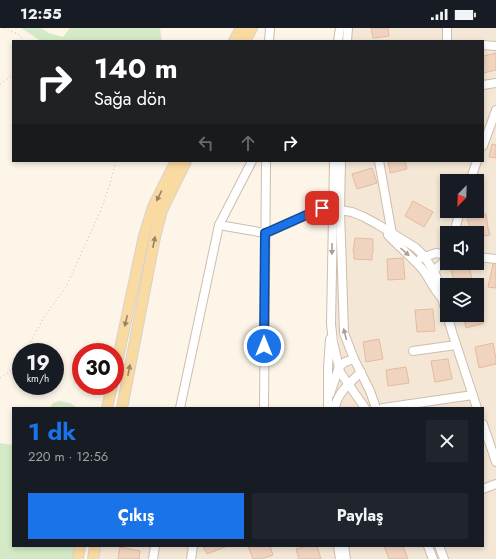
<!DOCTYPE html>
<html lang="tr">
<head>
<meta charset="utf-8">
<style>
  body { margin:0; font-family:Jost,sans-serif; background:#20242c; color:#f1f3f6; height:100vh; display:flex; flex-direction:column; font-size:15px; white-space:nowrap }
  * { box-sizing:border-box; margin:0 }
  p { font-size:13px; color:#9ea1a6 }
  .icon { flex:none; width:22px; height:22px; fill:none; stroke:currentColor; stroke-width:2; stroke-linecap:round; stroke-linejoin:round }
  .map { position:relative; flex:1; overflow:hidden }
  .drawer { position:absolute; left:12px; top:379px; width:472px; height:140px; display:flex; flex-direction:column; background:#171b24; border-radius:0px; box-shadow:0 2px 6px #0003 }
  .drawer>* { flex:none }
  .banner { position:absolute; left:12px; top:12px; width:472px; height:122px; border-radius:0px; box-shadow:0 2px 6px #0003; background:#202124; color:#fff; overflow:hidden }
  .needle { width:26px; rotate:203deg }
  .tools { position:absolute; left:440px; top:146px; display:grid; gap:8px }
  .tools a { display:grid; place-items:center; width:44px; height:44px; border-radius:0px; background:#171b24; box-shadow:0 2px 6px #0003; font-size:20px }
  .speed { position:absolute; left:12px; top:315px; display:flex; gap:8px; font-size:20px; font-weight:700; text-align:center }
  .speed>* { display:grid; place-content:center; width:52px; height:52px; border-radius:50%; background:#171b24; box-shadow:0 2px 6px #0003; line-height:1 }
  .speed small { font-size:10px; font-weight:400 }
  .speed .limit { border:6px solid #d22; background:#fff; color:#111 }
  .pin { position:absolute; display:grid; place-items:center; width:34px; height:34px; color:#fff; margin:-17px; border-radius:8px; box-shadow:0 2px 6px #0006 }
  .me { position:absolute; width:44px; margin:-22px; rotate:0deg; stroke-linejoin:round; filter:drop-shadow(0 0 3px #0008) }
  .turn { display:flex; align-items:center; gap:14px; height:84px; padding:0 16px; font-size:18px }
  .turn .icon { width:52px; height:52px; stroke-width:2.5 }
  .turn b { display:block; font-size:28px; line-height:34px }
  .lanes { display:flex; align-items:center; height:38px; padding:0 16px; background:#0003; justify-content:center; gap:20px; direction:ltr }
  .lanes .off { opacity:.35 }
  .round { display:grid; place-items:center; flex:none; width:42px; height:42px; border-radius:0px; background:#20242c }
  .summary { display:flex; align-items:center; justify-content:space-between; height:68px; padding:0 16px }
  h1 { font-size:24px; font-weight:700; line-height:30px; color:#1a73e8 }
  .action { display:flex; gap:8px; margin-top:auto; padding:8px 16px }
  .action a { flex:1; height:46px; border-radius:0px; background:#1a73e8; color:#fff; font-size:16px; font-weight:700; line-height:46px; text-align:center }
  .action a+a { background:#20242c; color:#f1f3f6 }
  .status { display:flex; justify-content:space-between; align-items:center; height:28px; padding:0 20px; background:#171b24; direction:ltr }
  .status svg { height:11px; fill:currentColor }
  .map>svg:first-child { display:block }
  .residential { fill:#f4e7d6; fill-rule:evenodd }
  .green { fill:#d4eac6 }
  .building { fill:#f1d4bf; stroke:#e4bba0 }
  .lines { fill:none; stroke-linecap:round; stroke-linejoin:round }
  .minor-casing { stroke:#cebdae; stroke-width:10 }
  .major-casing { stroke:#d9d1cd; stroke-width:12 }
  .path { stroke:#d7b8a2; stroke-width:1; stroke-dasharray:1 3; stroke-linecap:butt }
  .minor { stroke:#fff; stroke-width:8 }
  .major { stroke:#f9daa1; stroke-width:10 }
  .oneway { fill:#9d8266 }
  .oneway2 { fill:#ad9d94 }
  .route-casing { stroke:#114b97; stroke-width:10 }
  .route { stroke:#1a73e8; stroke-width:7 }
</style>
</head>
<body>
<div class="status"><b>12:55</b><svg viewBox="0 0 49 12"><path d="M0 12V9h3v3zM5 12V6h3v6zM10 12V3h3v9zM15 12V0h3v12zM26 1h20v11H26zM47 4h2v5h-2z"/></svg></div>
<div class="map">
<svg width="496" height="531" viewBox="0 0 496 531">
  <rect width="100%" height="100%" fill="#fcf5e8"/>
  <path class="residential" d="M344,0H496V531H93L96,518H483V380H331L332,334L334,323L339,315L336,299L335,284L338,133H483V13H342ZM447,153H477V183H447ZM447,205H477V235H447ZM447,257H477V287H447Z"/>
  <g class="green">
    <path d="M21,0H41L49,5L63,9L70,0H160L162,13H41Z"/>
    <path d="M60,373L70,375L78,380H50L53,375Z"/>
    <path d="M0,415L13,417V518H76L74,531H0Z"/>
  </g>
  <g class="building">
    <path d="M371,0H388L389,8L373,10Z"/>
    <path d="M496,25V42L483,45V28Z"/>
    <path d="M492,116L496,117V130L489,129Z"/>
    <path d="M388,133H405L407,141L390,145Z"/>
    <path d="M372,140L377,155L357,161L352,146Z"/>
    <path d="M413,173L433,184L424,199L405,188Z"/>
    <path d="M486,186L488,200L490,207L477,209V205H471L467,189Z"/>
    <path d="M355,210L373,211V225H372V232L354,231V224H353Z"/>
    <path d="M403,230L405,251L388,252L387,231Z"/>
    <path d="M457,235H468L473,254L462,257H455L450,238L457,236Z"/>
    <path d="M493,236H496V260L488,259Z"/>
    <path d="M478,278L484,295L466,300L463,287H477V279Z"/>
    <path d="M433,281L435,303L417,304L415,282Z"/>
    <path d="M379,311L383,331L366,334L363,314Z"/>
    <path d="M493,315L496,331V336L479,340L475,319Z"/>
    <path d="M448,331L452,351L435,354L431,333Z"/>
    <path d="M406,339L409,355L388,358L386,342Z"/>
    <path d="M203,518H227L207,526Z"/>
    <path d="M248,518H270L273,527L261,531H253Z"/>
    <path d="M307,518H317L321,531H299L296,521Z"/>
    <path d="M384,518H403L408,531H389Z"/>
    <path d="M120,519L140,523L139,531H118Z"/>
  </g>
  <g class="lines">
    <g class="minor-casing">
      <g id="minor">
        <path d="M269,13L270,0"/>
        <path d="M338,13L340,0"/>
        <path d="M347,13L348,0"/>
        <path d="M447,13V0"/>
        <path d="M483,17L496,18"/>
        <path d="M483,57L496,55"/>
        <path d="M483,118L496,82"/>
        <path d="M334,133L331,296L333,314L340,344L365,380"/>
        <path d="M341,133L340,182L344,305L354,331L370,363L376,380"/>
        <path d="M379,133L392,206"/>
        <path d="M470,153L477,133"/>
        <path d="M219,197L265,205L269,204L322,180L340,182L352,184L364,189L377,196L416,220L424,228L435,245L441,262L442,270L453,307L477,380"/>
        <path d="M454,205L460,183"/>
        <path d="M388,207C399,219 412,229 423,242C430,251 433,261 442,270"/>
        <path d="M477,229L496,231"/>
        <path d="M421,230L436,225L447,227"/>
        <path d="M431,245L447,231"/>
        <path d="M413,323L456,317"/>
        <path d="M330,366L339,339L345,334L354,331"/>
        <path d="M180,380L219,197L252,133"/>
        <path d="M264,380L266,133"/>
        <path d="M328,380V340L330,311"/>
        <path d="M335,380C337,365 350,355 361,344"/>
        <path d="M383,380L473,367"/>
        <path d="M483,396L496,434"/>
        <path d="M483,461L496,456"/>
        <path d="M338,518L340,531"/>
        <path d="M344,518L346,531"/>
        <path d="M428,518L433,531"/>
        <path d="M439,518L444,531"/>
        <path d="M153,531L155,518"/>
        <path d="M191,531L193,518"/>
      </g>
    </g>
    <g class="major-casing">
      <g id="major">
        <path d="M234,13L241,0"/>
        <path d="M245,13L252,0"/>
        <path d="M115,344L144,208L153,179L176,133"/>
        <path d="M107,380L112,358"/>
        <path d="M122,380L155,209L162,182L186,133"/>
        <path d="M78,531L80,518"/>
        <path d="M93,531L95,518"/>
      </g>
    </g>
    <g class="path">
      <path d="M4,0L18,6L25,13"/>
      <path d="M0,56L13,47"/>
      <path d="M24,324L30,315L44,289L66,259L100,184L110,156L116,133"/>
      <path d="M0,350L12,342L21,329"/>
    </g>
    <use href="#minor" class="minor"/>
    <use href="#major" class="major"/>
  </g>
  <defs><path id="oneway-solid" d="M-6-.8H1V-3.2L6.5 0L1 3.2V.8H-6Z"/></defs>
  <g class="oneway">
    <use href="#oneway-solid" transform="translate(159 168) rotate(116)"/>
    <use href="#oneway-solid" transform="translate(154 214) rotate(-79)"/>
    <use href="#oneway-solid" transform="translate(126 293) rotate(102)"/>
    <use href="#oneway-solid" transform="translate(129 342) rotate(-79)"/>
  </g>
  <g class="oneway2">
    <use href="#oneway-solid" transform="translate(332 221) rotate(91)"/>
    <use href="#oneway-solid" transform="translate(405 224) rotate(42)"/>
    <use href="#oneway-solid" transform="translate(345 306) rotate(-104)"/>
  </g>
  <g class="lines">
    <g class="route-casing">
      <path id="route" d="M264,318L265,205L268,204L322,180"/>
    </g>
    <use href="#route" class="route"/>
  </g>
</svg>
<div class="tools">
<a><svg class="needle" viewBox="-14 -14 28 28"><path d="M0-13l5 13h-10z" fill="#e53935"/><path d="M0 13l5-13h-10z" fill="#9ea1a6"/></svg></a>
<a><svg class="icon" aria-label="sound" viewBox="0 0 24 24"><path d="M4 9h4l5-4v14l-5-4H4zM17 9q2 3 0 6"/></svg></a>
<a><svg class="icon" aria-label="layers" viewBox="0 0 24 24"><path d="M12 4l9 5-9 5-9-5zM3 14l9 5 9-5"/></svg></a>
</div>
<div class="speed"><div>19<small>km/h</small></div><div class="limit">30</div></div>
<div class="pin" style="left:322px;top:180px;background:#d93025"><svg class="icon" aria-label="arrive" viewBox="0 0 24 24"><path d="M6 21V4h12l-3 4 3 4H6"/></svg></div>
<svg class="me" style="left:264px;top:318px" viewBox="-20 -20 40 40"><circle r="17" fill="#1a73e8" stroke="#fff" stroke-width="3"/><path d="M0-11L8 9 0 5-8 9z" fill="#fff"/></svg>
<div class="banner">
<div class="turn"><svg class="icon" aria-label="right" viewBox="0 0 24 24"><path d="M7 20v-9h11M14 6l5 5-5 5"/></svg><div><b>140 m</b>Sağa dön</div></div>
<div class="lanes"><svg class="icon off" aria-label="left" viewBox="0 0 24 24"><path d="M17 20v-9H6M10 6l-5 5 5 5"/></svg><svg class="icon off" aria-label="ahead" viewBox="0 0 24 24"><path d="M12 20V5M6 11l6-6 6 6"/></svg><svg class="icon" aria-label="right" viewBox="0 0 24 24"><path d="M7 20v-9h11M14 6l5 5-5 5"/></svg></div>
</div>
<section class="drawer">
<div class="summary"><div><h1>1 dk</h1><p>220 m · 12:56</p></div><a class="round"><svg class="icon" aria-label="close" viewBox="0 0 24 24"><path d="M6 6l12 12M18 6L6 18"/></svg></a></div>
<div class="action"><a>Çıkış</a><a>Paylaş</a></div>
</section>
</div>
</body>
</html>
